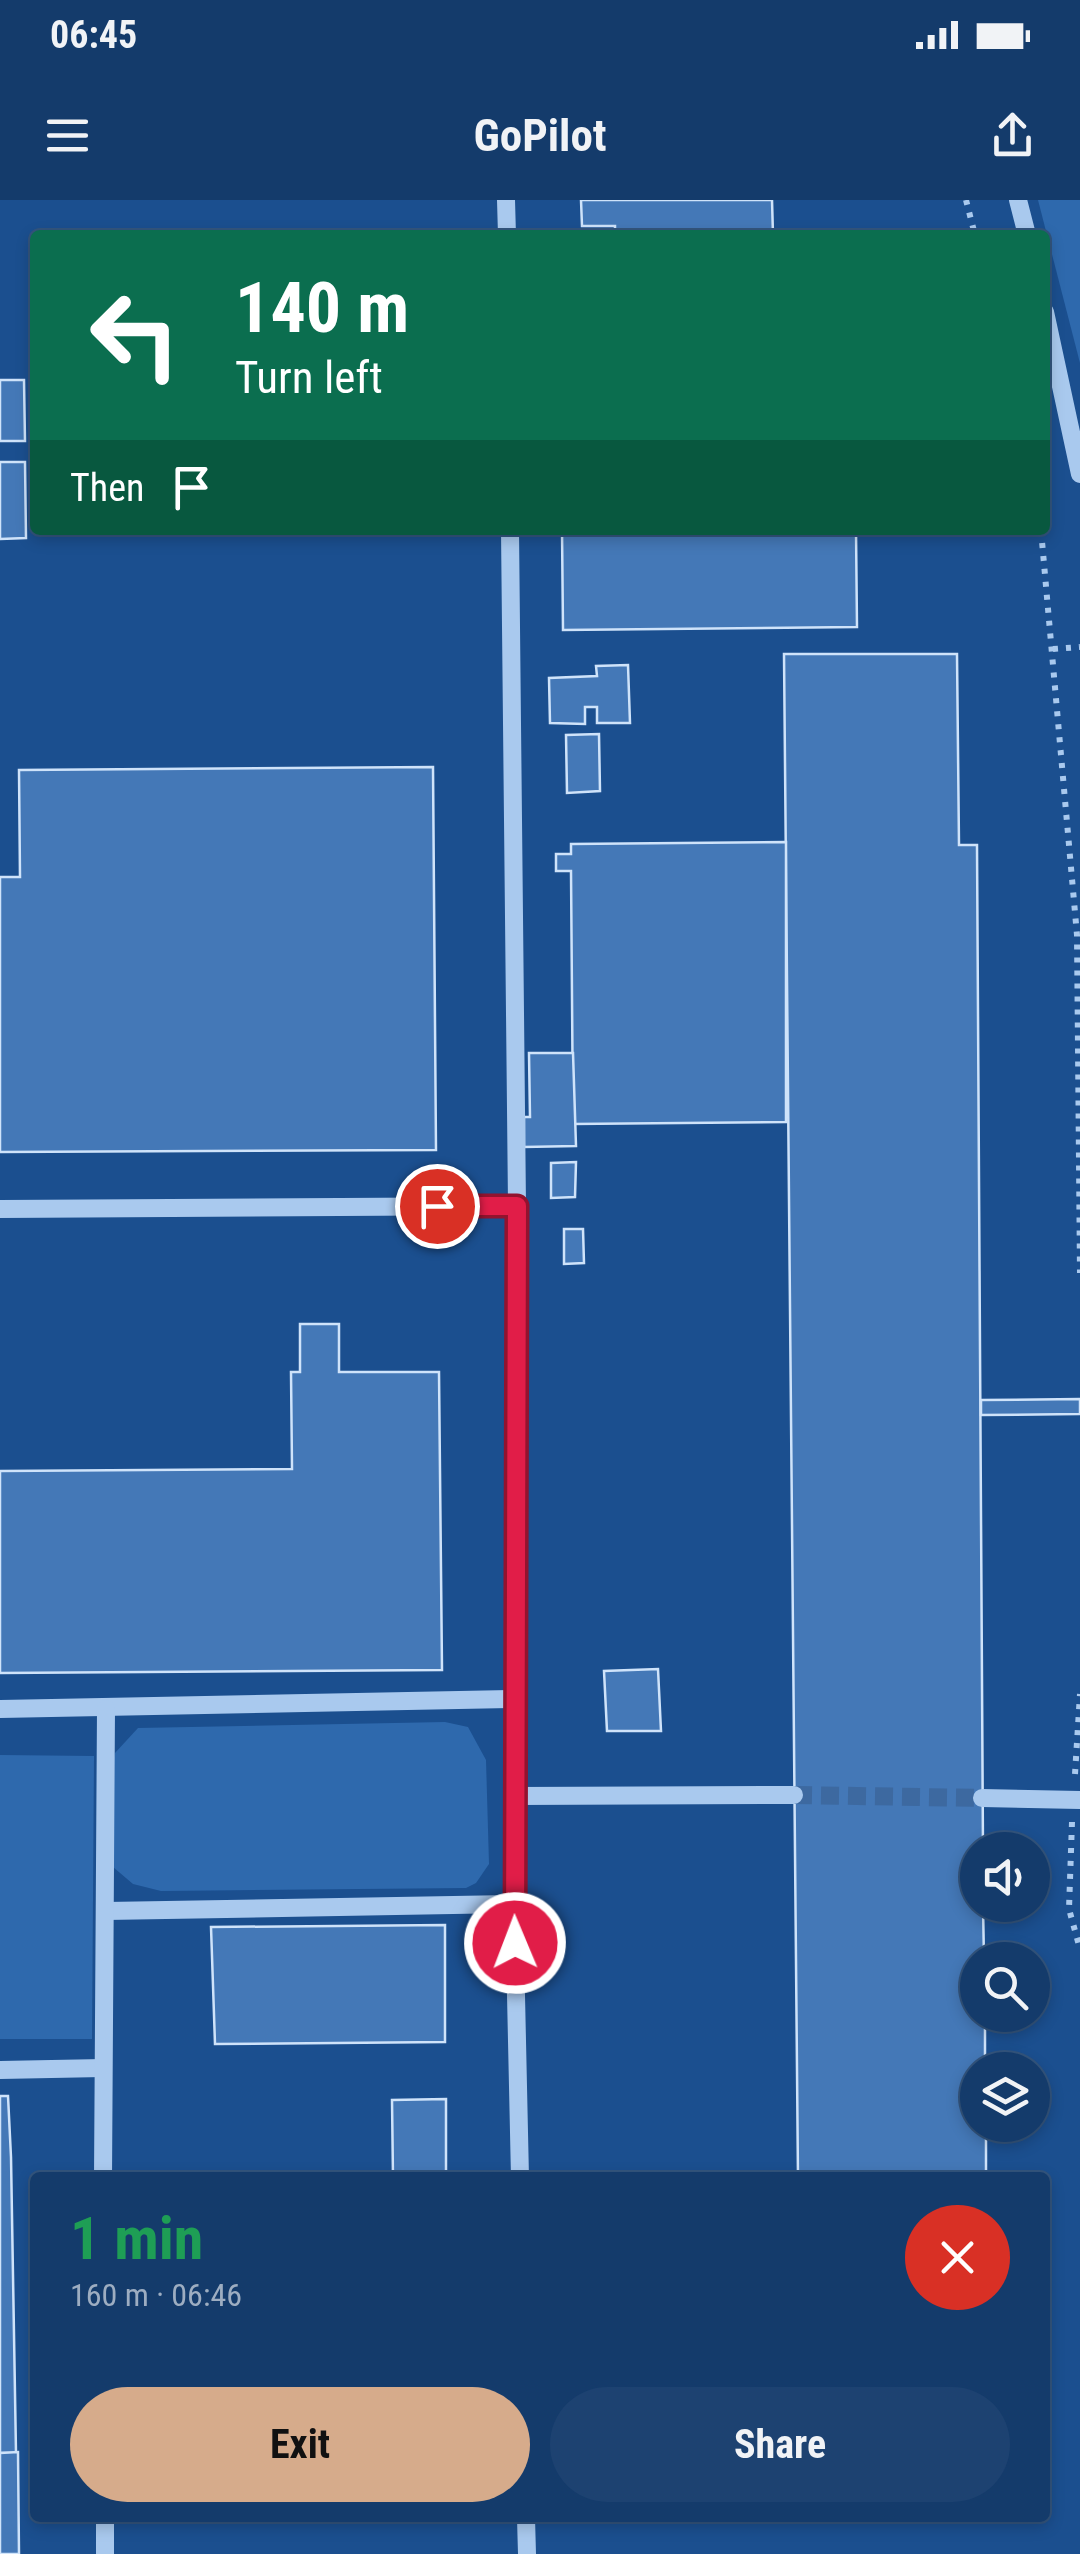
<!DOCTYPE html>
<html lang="en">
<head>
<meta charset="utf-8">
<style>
  body { margin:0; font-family:"Roboto Condensed",sans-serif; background:#1d4271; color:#f1f3f6; height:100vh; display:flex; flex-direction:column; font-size:38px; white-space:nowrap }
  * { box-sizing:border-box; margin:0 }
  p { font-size:32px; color:#9dadc1 }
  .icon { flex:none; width:55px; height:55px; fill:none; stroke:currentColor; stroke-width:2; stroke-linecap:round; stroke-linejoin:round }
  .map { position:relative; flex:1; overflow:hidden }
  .sheet { position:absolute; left:30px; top:1972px; width:1020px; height:350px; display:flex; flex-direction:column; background:#143b6b; border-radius:10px; box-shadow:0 5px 15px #0003,0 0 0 2px #33557e }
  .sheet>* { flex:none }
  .guide { position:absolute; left:30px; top:30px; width:1020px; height:305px; border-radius:10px; box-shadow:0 5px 15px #0003,0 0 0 2px #33557e; background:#0b6e4f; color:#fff; overflow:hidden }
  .controls { position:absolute; left:960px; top:1632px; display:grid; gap:20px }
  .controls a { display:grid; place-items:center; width:90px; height:90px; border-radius:50%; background:#143b6b; box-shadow:0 5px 15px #0003,0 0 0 2px #33557e; font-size:50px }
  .pin { position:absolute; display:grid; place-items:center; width:85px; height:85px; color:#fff; margin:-42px; border:5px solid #fff; border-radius:50%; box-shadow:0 2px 10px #0007 }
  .me { position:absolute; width:110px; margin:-55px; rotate:359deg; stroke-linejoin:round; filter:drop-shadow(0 0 8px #0008) }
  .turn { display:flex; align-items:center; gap:35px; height:210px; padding:0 40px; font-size:45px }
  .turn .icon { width:130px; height:130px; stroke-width:2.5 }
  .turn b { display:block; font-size:70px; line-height:85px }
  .then { display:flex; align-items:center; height:95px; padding:0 40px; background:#0003; gap:20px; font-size:38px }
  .round { display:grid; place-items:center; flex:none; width:105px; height:105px; border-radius:52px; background:#1d4271 }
  .overview { display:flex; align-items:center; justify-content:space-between; height:170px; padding:0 40px }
  h1 { font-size:60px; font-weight:700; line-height:75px; color:#1e9e55 }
  .primary-button { display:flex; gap:20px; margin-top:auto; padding:20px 40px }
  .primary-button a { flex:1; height:115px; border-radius:60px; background:#d6ab8b; color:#111; font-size:40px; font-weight:700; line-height:115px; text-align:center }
  .primary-button a+a { background:#1d4271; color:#f1f3f6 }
  .status { display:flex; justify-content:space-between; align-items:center; height:70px; padding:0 50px; background:#143b6b; direction:ltr }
  .status svg { height:28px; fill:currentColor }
  header { display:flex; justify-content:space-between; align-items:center; height:130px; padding:0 40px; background:#143b6b; font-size:45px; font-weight:700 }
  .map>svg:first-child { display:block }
  .green { fill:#2e69ad }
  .building { fill:#4478b7; stroke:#cfe3fa; stroke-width:2.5 }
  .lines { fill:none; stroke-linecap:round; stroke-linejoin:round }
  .minor-tunnel { stroke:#3d69a0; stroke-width:18; stroke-dasharray:18 9; stroke-linecap:butt }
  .path { stroke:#a9c9ee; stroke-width:6; stroke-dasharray:5 8; stroke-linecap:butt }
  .minor { stroke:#a9c9ee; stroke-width:18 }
  .route-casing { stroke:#92132f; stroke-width:25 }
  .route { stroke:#e11d48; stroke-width:18 }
</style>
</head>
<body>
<div class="status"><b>06:45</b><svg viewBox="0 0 49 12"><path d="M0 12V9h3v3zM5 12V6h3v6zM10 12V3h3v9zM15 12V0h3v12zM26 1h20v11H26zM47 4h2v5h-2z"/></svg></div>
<header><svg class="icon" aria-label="menu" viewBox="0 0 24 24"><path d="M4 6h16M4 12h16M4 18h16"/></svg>GoPilot<svg class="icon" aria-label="share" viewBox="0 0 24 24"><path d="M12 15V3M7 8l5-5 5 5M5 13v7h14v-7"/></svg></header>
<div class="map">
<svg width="1080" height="2354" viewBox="0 0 1080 2354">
  <rect width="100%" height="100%" fill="#1b4f8f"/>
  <g class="green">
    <path d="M1038,0H1080V163Z"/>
    <path d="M445,1522L468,1527L486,1560L489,1664L476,1683L466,1688L161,1691L133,1684L113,1667L112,1567L115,1553L138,1528Z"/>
    <path d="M0,1555L94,1556L92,1839H0Z"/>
  </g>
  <g class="building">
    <path d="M581,0H772L773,35H615V26H582Z"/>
    <path d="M0,180H24L25,241H0Z"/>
    <path d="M0,262H25L26,338L0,339Z"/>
    <path d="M562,330H856L857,427L563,430Z"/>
    <path d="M784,454H957L959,645H977L983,1650H978V1705H983L984,1760H978V1815H985V1870H978V1925H986V1978H798Z"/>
    <path d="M628,465L630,523H597V507H585V524L550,523L549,478L597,476L596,466Z"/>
    <path d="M599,534L600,591L567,593L566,535Z"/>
    <path d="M433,567L436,950L0,952V677H20L19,570Z"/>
    <path d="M786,642V922L573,924L571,671H556V654H571V644Z"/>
    <path d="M529,853H573L576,946L524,947V917H530Z"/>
    <path d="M576,962L575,997L551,998V963Z"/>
    <path d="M564,1029H583L584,1063L564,1064Z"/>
    <path d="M300,1124H339V1172H439L442,1470L0,1473V1271L292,1269L291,1172H300Z"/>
    <path d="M1080,1199V1214L981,1215V1200Z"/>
    <path d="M658,1469L661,1531H607L604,1471Z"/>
    <path d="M445,1725V1842L215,1844L211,1727Z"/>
    <path d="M0,1896H8L11,1957L16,2253H0Z"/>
    <path d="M446,1899V1978H393L392,1900Z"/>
    <path d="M18,2252L19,2354H0V2253Z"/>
  </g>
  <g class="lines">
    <path class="minor-tunnel" d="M794,1595L982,1598"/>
    <g class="path">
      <path d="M966,0L975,35"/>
      <path d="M1041,330L1077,735L1080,1073"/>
      <path d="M1053,449L1080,447"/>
      <path d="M1075,1574L1080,1494"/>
      <path d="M1072,1622L1069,1709L1080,1749"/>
    </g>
    <g class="minor">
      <path d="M506,0L507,35"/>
      <path d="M1018,0L1027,35"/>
      <path d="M1045,112L1080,274"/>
      <path d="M510,330L517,1006L514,1704L520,1978"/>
      <path d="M0,1009L517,1006"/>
      <path d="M0,1509L515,1499"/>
      <path d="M515,1596L794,1595"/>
      <path d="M982,1598L1080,1600"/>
      <path d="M106,1711L514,1704"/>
      <path d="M0,1870L103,1868"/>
      <path d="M103,1978L106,1509"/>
      <path d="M105,2318V2354"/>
      <path d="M526,2318L527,2354"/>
    </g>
  </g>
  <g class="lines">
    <g class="route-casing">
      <path id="route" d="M437,1006H517L515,1743"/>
    </g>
    <use href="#route" class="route"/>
  </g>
</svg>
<div class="controls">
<a><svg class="icon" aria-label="sound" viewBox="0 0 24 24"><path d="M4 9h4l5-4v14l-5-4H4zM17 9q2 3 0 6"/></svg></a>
<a><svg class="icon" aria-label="search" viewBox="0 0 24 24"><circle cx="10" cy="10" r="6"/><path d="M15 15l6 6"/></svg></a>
<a><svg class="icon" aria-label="layers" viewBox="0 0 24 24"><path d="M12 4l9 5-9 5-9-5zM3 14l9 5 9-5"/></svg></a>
</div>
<div class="pin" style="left:437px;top:1006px;background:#d93025"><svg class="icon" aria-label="arrive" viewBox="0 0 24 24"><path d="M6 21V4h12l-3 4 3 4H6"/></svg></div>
<svg class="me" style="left:515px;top:1743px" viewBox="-20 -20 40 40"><circle r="17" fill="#e11d48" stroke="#fff" stroke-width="3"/><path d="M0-11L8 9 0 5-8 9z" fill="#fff"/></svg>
<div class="guide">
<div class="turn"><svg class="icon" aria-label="left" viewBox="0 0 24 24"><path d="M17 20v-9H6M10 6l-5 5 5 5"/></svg><div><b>140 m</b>Turn left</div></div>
<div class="then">Then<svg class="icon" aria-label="arrive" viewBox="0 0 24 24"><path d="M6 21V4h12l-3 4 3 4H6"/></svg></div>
</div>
<section class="sheet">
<div class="overview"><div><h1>1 min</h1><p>160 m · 06:46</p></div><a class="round" style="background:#d93025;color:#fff"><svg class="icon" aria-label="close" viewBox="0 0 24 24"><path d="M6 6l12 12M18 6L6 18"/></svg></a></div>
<div class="primary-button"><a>Exit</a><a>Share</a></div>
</section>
</div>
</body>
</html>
